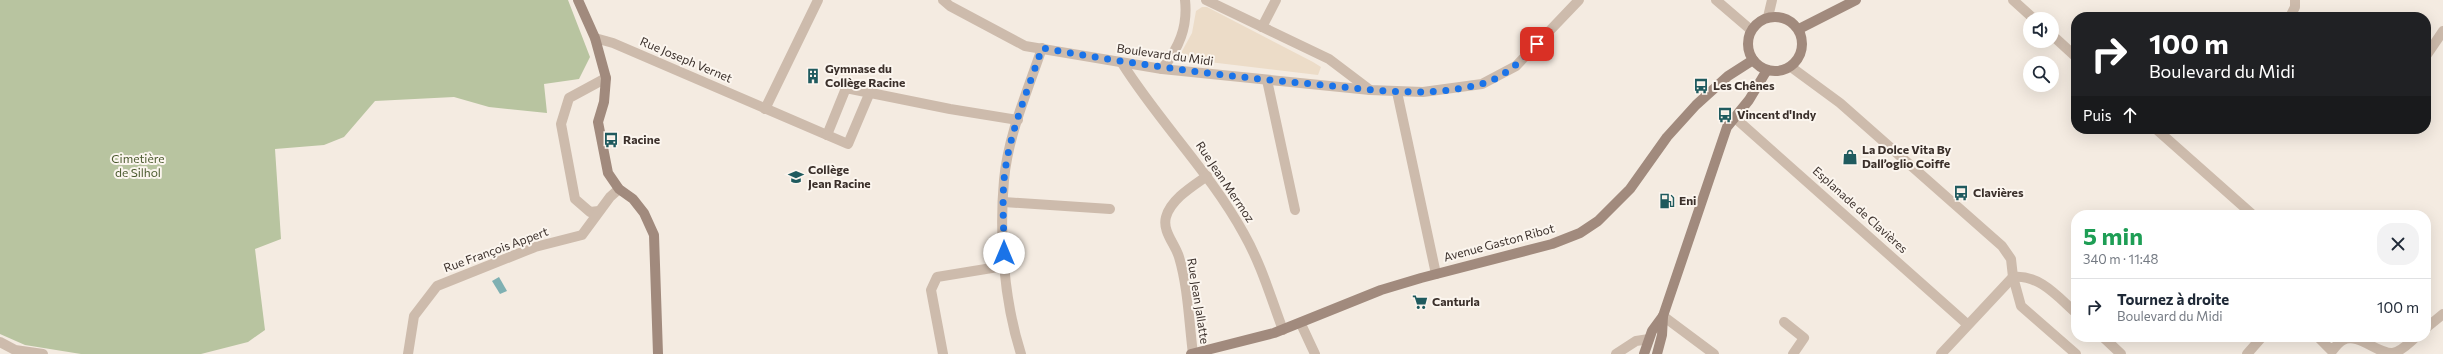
<!DOCTYPE html>
<html lang="fr">
<head>
<meta charset="utf-8">
<style>
  body { margin:0; font-family:Commissioner,sans-serif; background:#f2f2f3; color:#1f2937; height:100vh; display:flex; flex-direction:column; font-size:15px; white-space:nowrap }
  * { box-sizing:border-box; margin:0 }
  p { font-size:13px; color:#747a83 }
  .icon { flex:none; width:22px; height:22px; fill:none; stroke:currentColor; stroke-width:2; stroke-linecap:round; stroke-linejoin:round }
  .map { position:relative; flex:1; overflow:hidden }
  .details { position:absolute; left:2071px; top:210px; width:360px; height:132px; display:flex; flex-direction:column; background:#fff; border-radius:16px; box-shadow:0 4px 16px #0002 }
  .details>* { flex:none }
  .top-card { position:absolute; left:2071px; top:12px; width:360px; height:122px; border-radius:16px; box-shadow:0 4px 16px #0002; background:#202124; color:#fff; overflow:hidden }
  .buttons { position:absolute; left:2023px; top:12px; display:grid; gap:8px }
  .buttons a { display:grid; place-items:center; width:36px; height:36px; border-radius:50%; background:#fff; box-shadow:0 4px 16px #0002; font-size:20px }
  .pin { position:absolute; display:grid; place-items:center; width:34px; height:34px; color:#fff; margin:-17px; border-radius:8px; box-shadow:0 2px 6px #0006 }
  .me { position:absolute; width:44px; margin:-22px; rotate:0deg; stroke-linejoin:round; filter:drop-shadow(0 0 3px #0008) }
  .turn { display:flex; align-items:center; gap:14px; height:84px; padding:0 12px; font-size:18px }
  .turn .icon { width:52px; height:52px; stroke-width:2.5 }
  .turn b { display:block; font-size:28px; line-height:34px }
  .then { display:flex; align-items:center; height:38px; padding:0 12px; background:#0003; gap:8px; font-size:15px }
  .round { display:grid; place-items:center; flex:none; width:42px; height:42px; border-radius:16px; background:#f2f2f3 }
  .overview { display:flex; align-items:center; justify-content:space-between; height:68px; padding:0 12px }
  h1 { font-size:24px; font-weight:700; line-height:30px; color:#1e9e55 }
  ul { padding:0; list-style:none }
  li { display:flex; align-items:center; gap:12px; height:56px; padding:0 12px; border-top:1px solid #e0e1e3 }
  li div { flex:1 }
  li b { display:block; font-size:15px }
  li em { font-style:normal }
  .map>svg:first-child { display:block }
  .green { fill:#b8c4a0 }
  .plaza { fill:#ecdcc8 }
  .water { fill:#7fb0b2 }
  .lines { fill:none; stroke-linecap:round; stroke-linejoin:round }
  .street { stroke:#cdbbac; stroke-width:10 }
  .secondary { stroke:#a18a7d; stroke-width:10 }
  .route { stroke:#1a73e8; stroke-width:7; stroke-dasharray:0 12.6 }
  .labels { text-anchor:middle; stroke-width:4; stroke-linejoin:round; paint-order:stroke }
  .street-label { font-size:12px; fill:#3b302b; stroke:#fbf5ee }
  .poi-label { font-size:12px; font-weight:bold; fill:#3b302b; stroke:#fbf5ee; text-anchor:start }
  .park-label { font-size:12px; fill:#4a5a2e; stroke:#fbf5ee }
</style>
</head>
<body>
<div class="map">
<svg width="2443" height="354" viewBox="0 0 2443 354">
  <rect width="100%" height="100%" fill="#f4ebe1"/>
  <path class="green" d="M0,0H568L590,57L579,79L544,84L547,113L489,107L454,97L375,101L344,137L324,145L275,149L281,239L255,249L265,330L248,342L201,354H81L25,345L0,334Z"/>
  <path class="plaza" d="M1202,7H1207L1313,62L1321,67L1318,75L1184,59L1181,53L1192,33L1196,11Z"/>
  <path class="water" d="M499,277L507,291L500,294L492,281Z"/>
  <g class="lines">
    <g class="street">
      <path d="M943,0L950,6L1025,46L1162,69L1370,90L1423,92L1482,84L1516,66L1579,0"/>
      <path d="M1206,0L1329,59L1370,90"/>
      <path d="M1716,0L1751,30"/>
      <path d="M2013,0L2034,19"/>
      <path d="M1768,17L1772,0"/>
      <path d="M2290,17L2295,7V0"/>
      <path d="M1262,27L1276,0"/>
      <path d="M2052,35L2076,57"/>
      <path d="M595,38L613,43L848,144L870,92"/>
      <path d="M2426,56L2443,31"/>
      <path d="M1122,63C1159,122 1210,172 1244,234C1261,264 1271,298 1283,330"/>
      <path d="M1791,67L1840,103L2002,246L2011,259L2013,277L2021,306L2076,354"/>
      <path d="M1162,69C1179,48 1188,27 1185,0"/>
      <path d="M1267,80L1295,210"/>
      <path d="M1397,92L1436,274"/>
      <path d="M765,109L818,0"/>
      <path d="M1734,117L1967,324"/>
      <path d="M2156,129L2253,215"/>
      <path d="M827,135L846,88L950,109L1018,120"/>
      <path d="M1004,202L1110,209"/>
      <path d="M599,211L590,212L575,199L561,124L569,98L606,78"/>
      <path d="M2013,277C2039,274 2058,297 2076,313"/>
      <path d="M1663,316L1714,354"/>
      <path d="M1784,322L1804,338L1793,354"/>
      <path d="M1301,324L1315,354"/>
      <path d="M2426,328L2443,314"/>
      <path d="M2103,337L2121,354"/>
      <path d="M2318,337L2332,351C2335,347 2339,342 2343,340C2358,332 2377,354 2393,353C2402,351 2409,343 2416,337"/>
      <path d="M0,342L15,350L43,354"/>
      <path d="M408,354L414,316L437,286L535,247L582,235L610,197L619,189"/>
      <path d="M943,354L931,290L937,277L1004,266"/>
      <path d="M1021,354C1004,301 999,235 1004,180C1008,135 1028,90 1042,48"/>
      <path d="M1193,354C1189,322 1188,287 1179,257C1175,244 1162,231 1166,217C1171,199 1193,186 1207,176"/>
      <path d="M1616,354L1636,341L1649,339"/>
      <path d="M1941,354L2013,277"/>
      <path d="M2247,354L2262,337"/>
    </g>
    <g class="secondary">
      <path d="M578,0L595,38L606,78L604,102L598,122L608,173L619,189L633,199L644,213L654,235L658,354"/>
      <circle cx="1775" cy="44" r="27"/>
      <path d="M1799,29L1856,0"/>
      <path d="M1191,354L1274,333L1381,290L1421,278L1552,244L1580,233L1598,221L1630,189L1667,137L1696,105L1728,76L1753,60"/>
      <path d="M1644,354L1652,331L1663,316L1727,127L1749,100L1767,70"/>
      <path d="M1657,354L1662,335L1663,316"/>
    </g>
  </g>
  <g class="lines">
    <path class="route" d="M1004,253C1004,229 1002,204 1004,180C1008,136 1028,90 1042,48C1132,64 1221,76 1312,84C1367,89 1426,99 1481,84C1504,78 1521,61 1537,44"/>
  </g>
  <defs>
    <g id="building-bare" transform="scale(1.2)"><path d="M-4-6H4V6H1V3H-1V6H-4ZM-2.5-4.3h1.7v1.8h-1.7ZM.8-4.3h1.7v1.8H.8ZM-2.5-1h1.7V.8h-1.7ZM.8-1h1.7V.8H.8Z" fill="#1f5a5e" stroke="#fbf5ee" stroke-width="2.5" paint-order="stroke"/></g>
    <g id="bus-bare" transform="scale(1.2)"><path d="M-5-6H5V4H4V6H2V4H-2V6H-4V4H-5ZM-3.5-4V0h7V-4ZM-3.5 1.2v1.5H-2V1.2ZM2 1.2v1.5H3.5V1.2Z" fill="#1f5a5e" stroke="#fbf5ee" stroke-width="2.5" paint-order="stroke"/></g>
    <g id="shop-bare" transform="scale(1.2)"><path d="M-5-2.5h2.3a2.7 3.5 0 0 1 5.4 0H5L5.5 6h-11ZM-1.5-2.5h3a1.5 2.3 0 0 0-3 0Z" fill="#1f5a5e" stroke="#fbf5ee" stroke-width="2.5" paint-order="stroke"/></g>
    <g id="school-bare" transform="scale(1.2)"><path d="M0-5L7-2L0 1L-7-2ZM-4 1L0 2.5L4 1V4Q0 6-4 4Z" fill="#1f5a5e" stroke="#fbf5ee" stroke-width="2.5" paint-order="stroke"/></g>
    <g id="fuel-bare" transform="scale(1.2)"><path d="M-5.5-6h7V0h2V4h1.3V-2.5L3-4.5l.8-.8L6-3V5H2.5V1h-1V6h-7ZM-4.2-4.7v3.2H.2V-4.7Z" fill="#1f5a5e" stroke="#fbf5ee" stroke-width="2.5" paint-order="stroke"/></g>
    <g id="supermarket-bare" transform="scale(1.2)"><path d="M-6-5.5h2.5l.6 2H6L4.5 2H-2.5L-4.4-4H-6ZM-1.5 3.2a1.3 1.3 0 1 0 .1 0ZM3 3.2a1.3 1.3 0 1 0 .1 0Z" fill="#1f5a5e" stroke="#fbf5ee" stroke-width="2.5" paint-order="stroke"/></g>
  </defs>
  <g fill-rule="evenodd">
    <use href="#building-bare" x="813" y="76"/>
    <use href="#bus-bare" x="1701" y="86"/>
    <use href="#bus-bare" x="1725" y="115"/>
    <use href="#bus-bare" x="611" y="140"/>
    <use href="#shop-bare" x="1850" y="157"/>
    <use href="#school-bare" x="796" y="177"/>
    <use href="#bus-bare" x="1961" y="193"/>
    <use href="#fuel-bare" x="1667" y="201"/>
    <use href="#supermarket-bare" x="1420" y="302"/>
  </g>
  <g class="labels">
    <g class="street-label">
      <text transform="translate(1165 55) rotate(8)" y="4">Boulevard du Midi</text>
      <text transform="translate(686 60) rotate(23)" y="4">Rue Joseph Vernet</text>
      <text transform="translate(1225 182) rotate(56)" y="4">Rue Jean Mermoz</text>
      <text transform="translate(1860 210) rotate(42)" y="4">Esplanade de Clavières</text>
      <text transform="translate(1499 243) rotate(-15)" y="4">Avenue Gaston Ribot</text>
      <text transform="translate(496 250) rotate(-20)" y="4">Rue François Appert</text>
      <text transform="translate(1198 301) rotate(81)" y="4">Rue Jean Jallatte</text>
    </g>
    <g class="poi-label">
      <text x="825" y="73">Gymnase du<tspan x="825" dy="14">Collège Racine</tspan></text>
      <text x="1713" y="90">Les Chênes</text>
      <text x="1737" y="119">Vincent d'Indy</text>
      <text x="623" y="144">Racine</text>
      <text x="1862" y="154">La Dolce Vita By<tspan x="1862" dy="14">Dall’oglio Coiffe</tspan></text>
      <text x="808" y="174">Collège<tspan x="808" dy="14">Jean Racine</tspan></text>
      <text x="1973" y="197">Clavières</text>
      <text x="1679" y="205">Eni</text>
      <text x="1432" y="306">Canturla</text>
    </g>
    <g class="park-label">
      <text x="138" y="163">Cimetière<tspan x="138" dy="14">de Silhol</tspan></text>
    </g>
  </g>
</svg>
<div class="buttons">
<a><svg class="icon" aria-label="sound" viewBox="0 0 24 24"><path d="M4 9h4l5-4v14l-5-4H4zM17 9q2 3 0 6"/></svg></a>
<a><svg class="icon" aria-label="search" viewBox="0 0 24 24"><circle cx="10" cy="10" r="6"/><path d="M15 15l6 6"/></svg></a>
</div>
<div class="pin" style="left:1537px;top:44px;background:#d93025"><svg class="icon" aria-label="arrive" viewBox="0 0 24 24"><path d="M6 21V4h12l-3 4 3 4H6"/></svg></div>
<svg class="me" style="left:1004px;top:253px" viewBox="-20 -20 40 40"><circle r="19" fill="#fff"/><path d="M0-13L10 11 0 6-10 11z" fill="#1a73e8"/></svg>
<div class="top-card">
<div class="turn"><svg class="icon" aria-label="right" viewBox="0 0 24 24"><path d="M7 20v-9h11M14 6l5 5-5 5"/></svg><div><b>100 m</b>Boulevard du Midi</div></div>
<div class="then">Puis<svg class="icon" aria-label="ahead" viewBox="0 0 24 24"><path d="M12 20V5M6 11l6-6 6 6"/></svg></div>
</div>
<section class="details">
<div class="overview"><div><h1>5 min</h1><p>340 m · 11:48</p></div><a class="round"><svg class="icon" aria-label="close" viewBox="0 0 24 24"><path d="M6 6l12 12M18 6L6 18"/></svg></a></div>
<ul>
<li><svg class="icon" aria-label="right" viewBox="0 0 24 24"><path d="M7 20v-9h11M14 6l5 5-5 5"/></svg><div><b>Tournez à droite</b><p>Boulevard du Midi</p></div><em>100 m</em></li>
</ul>
</section>
</div>
</body>
</html>
